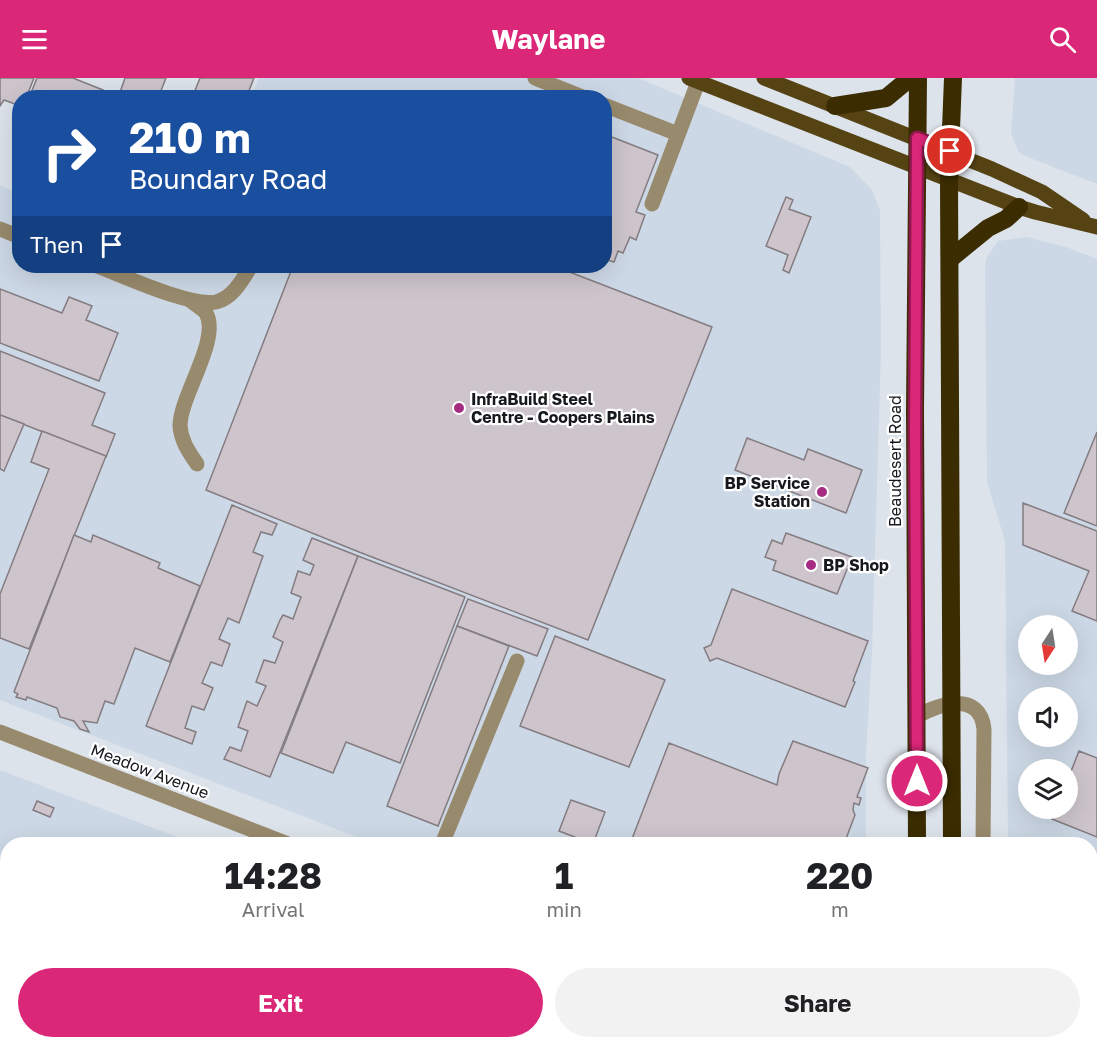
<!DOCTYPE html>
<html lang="en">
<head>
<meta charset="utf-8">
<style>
  body { margin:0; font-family:"Golos Text",sans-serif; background:#f2f2f2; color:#202124; height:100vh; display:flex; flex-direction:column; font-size:22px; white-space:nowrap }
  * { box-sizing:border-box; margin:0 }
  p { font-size:20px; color:#757577 }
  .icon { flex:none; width:33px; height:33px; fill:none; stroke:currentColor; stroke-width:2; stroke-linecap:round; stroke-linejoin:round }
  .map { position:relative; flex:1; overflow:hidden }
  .panel { position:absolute; left:0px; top:759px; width:1098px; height:212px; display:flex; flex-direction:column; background:#fff; border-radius:24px 24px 0 0; box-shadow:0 6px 24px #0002 }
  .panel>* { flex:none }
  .hud { position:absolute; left:12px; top:12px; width:600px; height:183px; border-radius:24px; box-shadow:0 6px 24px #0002; background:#1a4fa0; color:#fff; overflow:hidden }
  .needle { width:39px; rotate:192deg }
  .buttons { position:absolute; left:1018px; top:537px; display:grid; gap:12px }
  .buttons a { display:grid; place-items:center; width:60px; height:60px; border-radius:50%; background:#fff; box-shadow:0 6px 24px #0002; font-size:30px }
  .pin { position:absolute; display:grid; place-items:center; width:51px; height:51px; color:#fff; margin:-26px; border:3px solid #fff; border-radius:50%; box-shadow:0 2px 6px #0007 }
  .me { position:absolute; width:66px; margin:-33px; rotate:0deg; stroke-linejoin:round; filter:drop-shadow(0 0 4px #0008) }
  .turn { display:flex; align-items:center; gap:21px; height:126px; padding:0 18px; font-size:27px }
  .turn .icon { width:78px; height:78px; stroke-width:2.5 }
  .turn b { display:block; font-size:42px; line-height:51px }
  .then { display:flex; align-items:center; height:57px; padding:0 18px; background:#0003; gap:12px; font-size:22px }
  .eta { display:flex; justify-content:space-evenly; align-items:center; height:102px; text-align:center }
  .eta b { font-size:36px; font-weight:700; line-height:42px }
  .cta { display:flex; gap:12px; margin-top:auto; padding:12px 18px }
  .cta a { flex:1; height:69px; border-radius:36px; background:#db2777; color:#fff; font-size:24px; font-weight:700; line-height:69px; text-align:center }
  .cta a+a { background:#f2f2f2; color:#202124 }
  header { display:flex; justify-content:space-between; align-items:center; height:78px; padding:0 18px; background:#db2777; color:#fff; font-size:27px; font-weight:700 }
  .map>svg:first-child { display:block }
  .built { fill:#cdd8e6; fill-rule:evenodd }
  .building { fill:#cdc5cb; stroke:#837c81; stroke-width:1.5 }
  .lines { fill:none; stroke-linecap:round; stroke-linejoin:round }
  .minor { stroke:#988a6c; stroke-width:15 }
  .major { stroke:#564314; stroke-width:15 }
  .highway { stroke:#3b2c01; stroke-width:18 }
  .route-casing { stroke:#8e194d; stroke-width:15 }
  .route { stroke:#db2777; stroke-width:10 }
  .poi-dot { fill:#a52c82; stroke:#fff; stroke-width:2 }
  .labels { text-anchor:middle; stroke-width:4.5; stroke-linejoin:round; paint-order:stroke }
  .poi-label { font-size:16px; font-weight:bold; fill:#16181b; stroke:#fff; text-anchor:start }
  .street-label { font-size:16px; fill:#16181b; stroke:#fff }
</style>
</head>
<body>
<header><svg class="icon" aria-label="menu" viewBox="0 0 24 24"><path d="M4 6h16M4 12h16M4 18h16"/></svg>Waylane<svg class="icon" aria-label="search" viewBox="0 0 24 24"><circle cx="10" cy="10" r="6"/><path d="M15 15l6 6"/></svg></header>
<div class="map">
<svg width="1097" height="970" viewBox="0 0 1097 970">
  <rect width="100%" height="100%" fill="#dde3eb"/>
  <g class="built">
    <path d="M259,0H638L850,89L872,112L880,132L881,274L872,574L866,677V766H375L0,622V107L19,115L20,188H604V20L251,19Z"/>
    <path d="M1015,0H1097V106L1025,78L1018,73L1011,55Z"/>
    <path d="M1027,159L1066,169L1097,181V970H1007V963H1090V766H1008L1005,463L987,404L985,191L986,181L998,163ZM1029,548H1068V586H1029ZM1029,620H1068V658H1029ZM1029,692H1068V730H1029Z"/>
    <path d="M0,692L196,766H8V963H716L735,970H0Z"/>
  </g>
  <g class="building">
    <path d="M0,0H34L26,20H20V28L4,22L0,28Z"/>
    <path d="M37,0H73L103,12L100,20H29Z"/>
    <path d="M125,0H166L158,20H118Z"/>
    <path d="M200,0H254L246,20H192Z"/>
    <path d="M604,56L658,77L636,134L645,137L636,162L630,159L623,175L618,173L614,184L604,181Z"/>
    <path d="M786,119L793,122L789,131L811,139L789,195L783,192L788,177L766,168Z"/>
    <path d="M293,188H554L712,249L588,562L359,474L206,412Z"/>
    <path d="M0,211L62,235L69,219L92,228L86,242L118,255L99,303L0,265Z"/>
    <path d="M0,273L105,315L92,347L115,356L106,379L0,337Z"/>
    <path d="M0,337L24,346L4,393L0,391Z"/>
    <path d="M42,353L106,378L29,571L0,560V516L49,391L31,384Z"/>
    <path d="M1097,354V448L1064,435Z"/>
    <path d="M747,360L804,382L808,371L862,392L846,435L735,392Z"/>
    <path d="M1023,425L1097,453V543L1072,533L1089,493L1023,467Z"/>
    <path d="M232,427L277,446L272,457L261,454L253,474L263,478L239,545L228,540L219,561L230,566L222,588L211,584L202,605L213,610L204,632L192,628L185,650L196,654L192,666L146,648Z"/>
    <path d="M786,455L852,479L837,516L773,492L776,483L765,479L772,462L782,466Z"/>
    <path d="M74,457L91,464L93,457L160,485L158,490L200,508L170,584L135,570L114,626L105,623L97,645L83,643L89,654L80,651L74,643L60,639L57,630L27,619L26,622L16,619L18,616L14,614Z"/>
    <path d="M312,460L358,478L270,699L224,681L230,669L241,673L248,653L238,649L247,623L257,628L266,608L256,604L264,582L275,585L283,564L273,559L280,542L283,537L293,541L301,519L291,515L298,493L310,497L314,487L303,482Z"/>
    <path d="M358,478L465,519L400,685L346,664L333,695L281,675Z"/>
    <path d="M732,511L868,563L853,603L855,604L845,629L717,580L710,583L704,570L711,567Z"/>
    <path d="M468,521L548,551L537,578L457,548Z"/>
    <path d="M457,548L509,568L438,748L387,728Z"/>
    <path d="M555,558L665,602L629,689L520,648Z"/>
    <path d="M793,663L868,690L857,719L861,720L859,727L854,725L853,732L855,737L844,766H630L669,665L777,707L779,696Z"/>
    <path d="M1079,673L1097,680V759L1052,741L1056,730H1068V701Z"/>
    <path d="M571,722L605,734L593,766L559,753Z"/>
    <path d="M37,723L54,730L50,739L33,732Z"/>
    <path d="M22,963H86L83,970H19Z"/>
    <path d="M104,963H168L165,970H101Z"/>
    <path d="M196,963H304L301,970H193Z"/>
    <path d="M335,963H386L383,970H332Z"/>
    <path d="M412,963H458L455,970H409Z"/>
    <path d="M458,963H502L512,967L511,970H455Z"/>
  </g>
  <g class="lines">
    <g class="minor">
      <path d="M535,0L585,20"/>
      <path d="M604,27L678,56"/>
      <path d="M652,126L698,4"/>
      <path d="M0,151L20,159"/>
      <path d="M97,188C124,198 190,229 216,224C233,220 243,201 251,188"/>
      <path d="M191,223C195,226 203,231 206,235C221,261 180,318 180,348C181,363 189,374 197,386"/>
      <path d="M916,639C940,625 980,613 984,651L983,766"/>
      <path d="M0,654L288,766"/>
      <path d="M442,766L517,583"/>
      <path d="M788,963L805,970"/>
    </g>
    <g class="major">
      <path d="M689,0L1019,129L1035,134L1097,149"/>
      <path d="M764,0L992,91L1042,114L1083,142"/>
    </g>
    <g class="highway">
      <path d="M835,28L886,20L910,0"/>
      <path d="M950,181L988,150L1006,141L1019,129"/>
      <path d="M917,766L915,332L918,0"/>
      <path d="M952,766L949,102L953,0"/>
      <path d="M917,970V963"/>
      <path d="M952,970V963"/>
    </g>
  </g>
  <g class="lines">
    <g class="route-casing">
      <path id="route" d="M917,703L915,353L917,60L950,73"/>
    </g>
    <use href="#route" class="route"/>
  </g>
  <g class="poi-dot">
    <circle cx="459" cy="330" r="6"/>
    <circle cx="822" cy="414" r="6"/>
    <circle cx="811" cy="487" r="6"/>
  </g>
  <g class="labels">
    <g class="poi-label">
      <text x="471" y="327">InfraBuild Steel<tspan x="471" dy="18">Centre - Coopers Plains</tspan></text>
      <text x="810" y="411" text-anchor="end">BP Service<tspan x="810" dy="18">Station</tspan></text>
      <text x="823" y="493">BP Shop</text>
    </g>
    <g class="street-label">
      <text transform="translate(895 383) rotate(-90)" y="6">Beaudesert Road</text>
      <text transform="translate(150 693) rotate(21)" y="6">Meadow Avenue</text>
    </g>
  </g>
</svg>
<div class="buttons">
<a><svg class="needle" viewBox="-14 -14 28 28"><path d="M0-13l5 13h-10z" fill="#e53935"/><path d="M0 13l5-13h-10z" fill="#757577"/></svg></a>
<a><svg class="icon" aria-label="sound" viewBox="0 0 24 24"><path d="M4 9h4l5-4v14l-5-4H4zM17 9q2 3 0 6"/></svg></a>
<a><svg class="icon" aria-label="layers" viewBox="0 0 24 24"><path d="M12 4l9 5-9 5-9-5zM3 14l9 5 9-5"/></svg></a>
</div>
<div class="pin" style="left:950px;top:73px;background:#d93025"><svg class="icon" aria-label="arrive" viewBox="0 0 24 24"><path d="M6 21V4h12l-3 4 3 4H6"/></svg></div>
<svg class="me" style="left:917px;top:703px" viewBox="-20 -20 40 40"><circle r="17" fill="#db2777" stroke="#fff" stroke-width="3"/><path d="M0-11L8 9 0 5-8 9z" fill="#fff"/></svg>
<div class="hud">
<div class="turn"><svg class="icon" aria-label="right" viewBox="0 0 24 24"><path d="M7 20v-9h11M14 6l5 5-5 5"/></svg><div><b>210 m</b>Boundary Road</div></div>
<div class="then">Then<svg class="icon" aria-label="arrive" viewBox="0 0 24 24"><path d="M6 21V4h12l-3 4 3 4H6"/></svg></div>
</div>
<section class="panel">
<div class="eta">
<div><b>14:28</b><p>Arrival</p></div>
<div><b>1</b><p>min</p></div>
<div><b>220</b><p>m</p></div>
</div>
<div class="cta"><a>Exit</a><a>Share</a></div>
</section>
</div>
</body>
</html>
